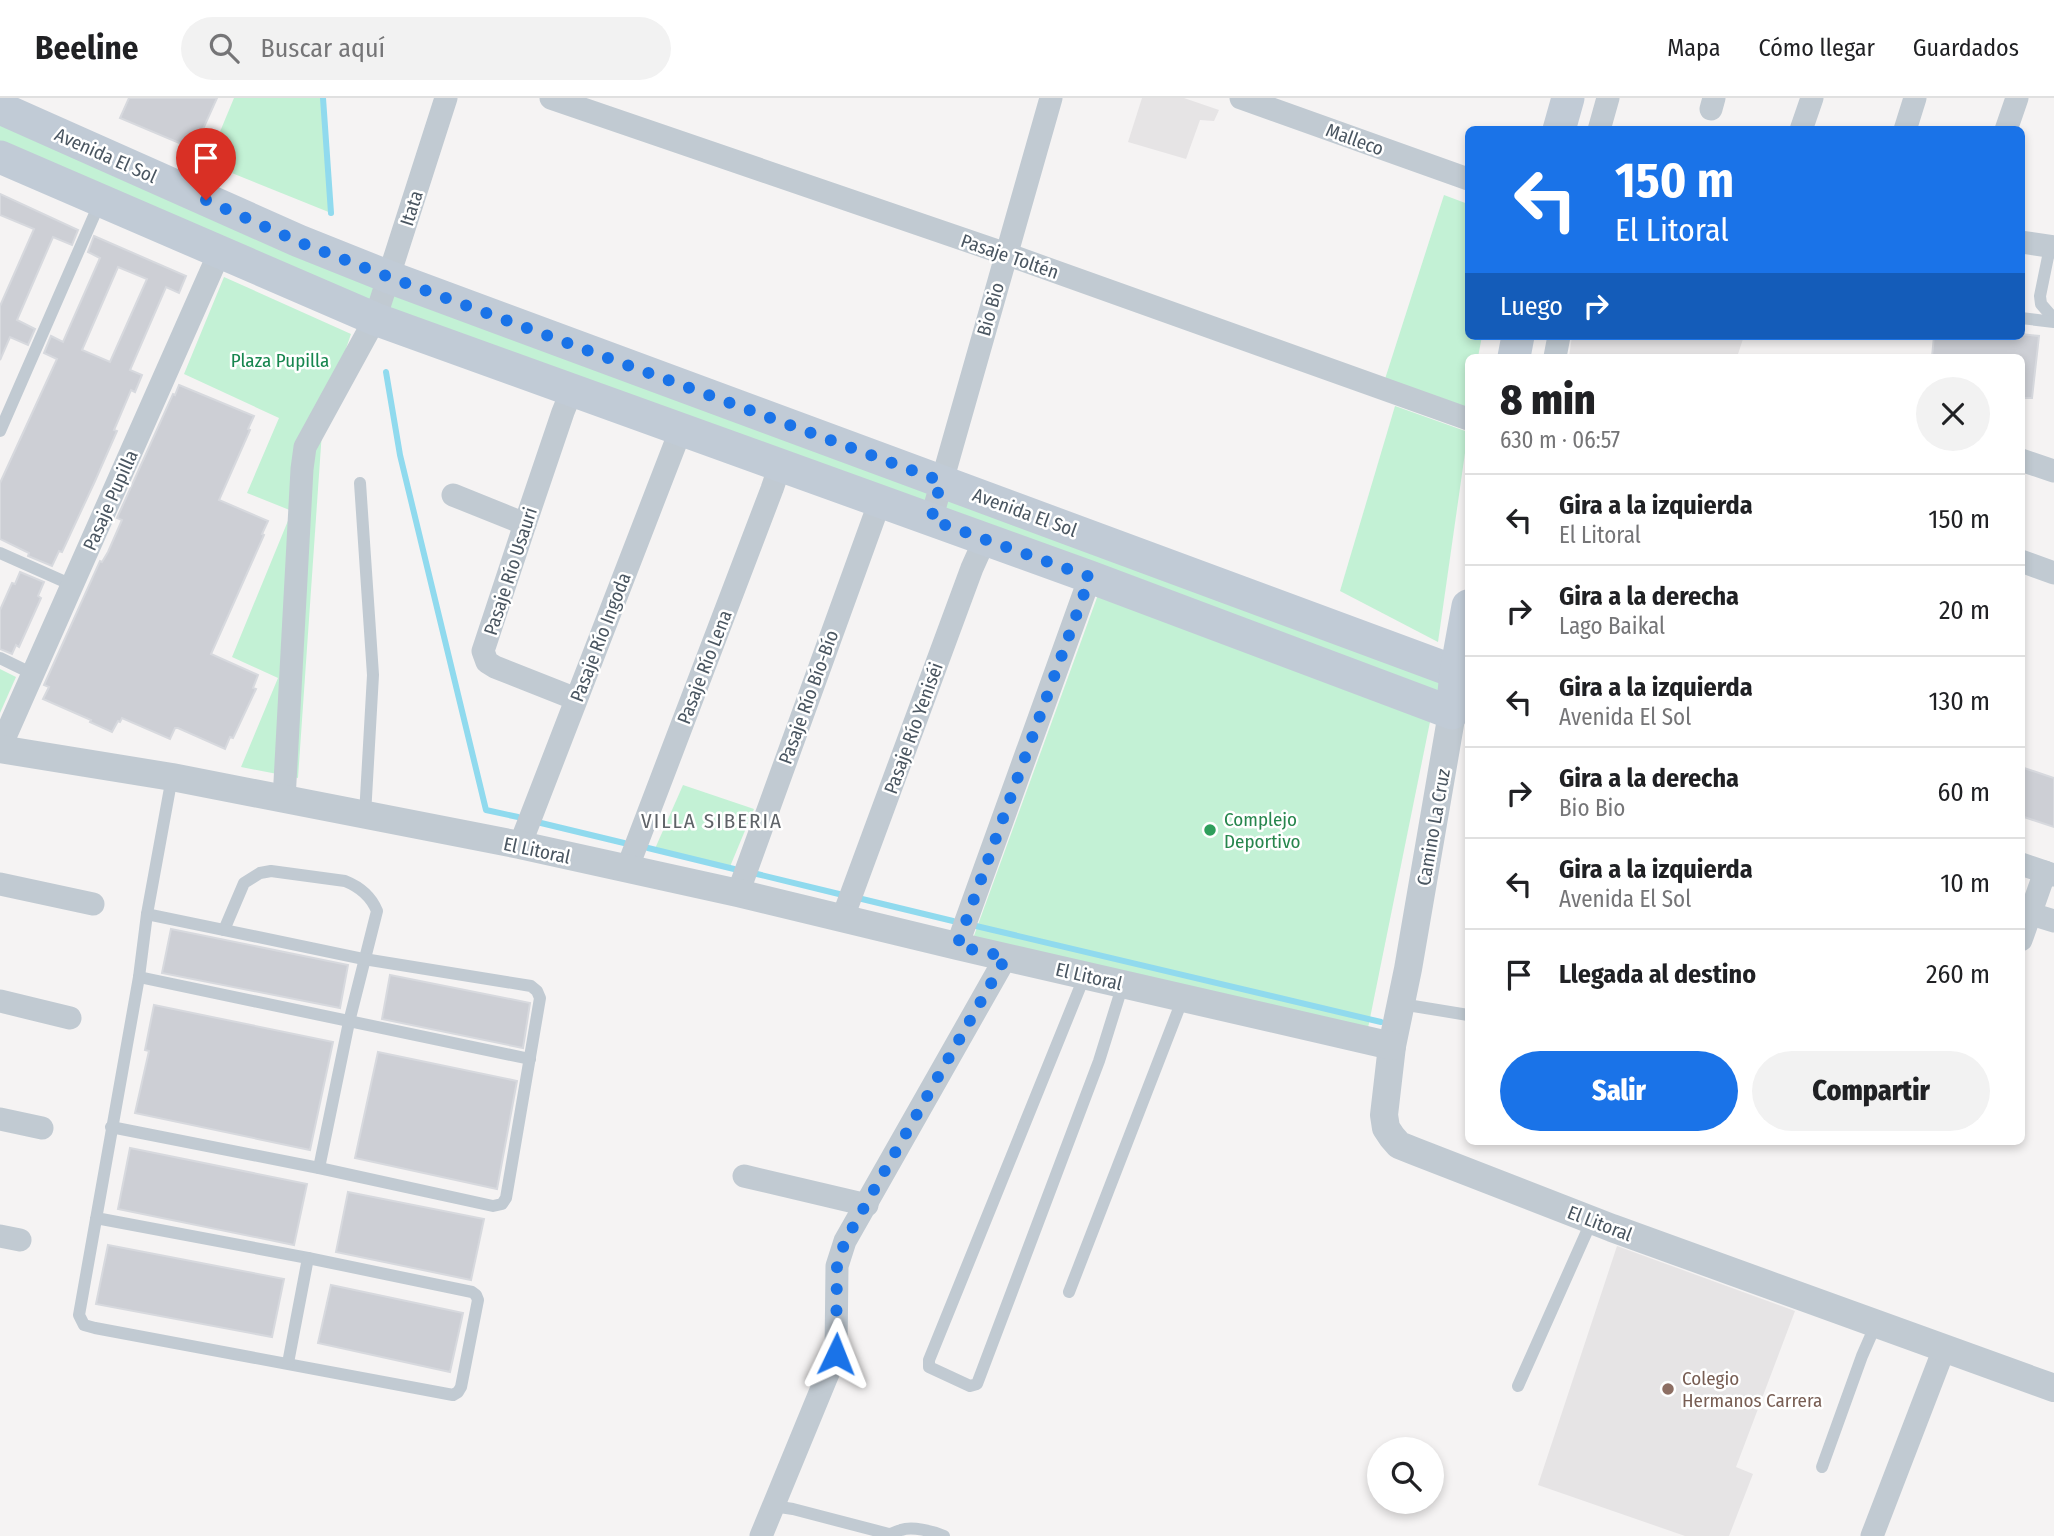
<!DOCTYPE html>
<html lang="es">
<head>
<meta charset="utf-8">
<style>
  body { margin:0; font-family:"Fira Sans Condensed",sans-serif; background:#f2f2f2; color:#202124; height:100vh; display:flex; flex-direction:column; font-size:26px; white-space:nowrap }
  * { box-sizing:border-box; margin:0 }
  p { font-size:23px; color:#757577 }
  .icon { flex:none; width:38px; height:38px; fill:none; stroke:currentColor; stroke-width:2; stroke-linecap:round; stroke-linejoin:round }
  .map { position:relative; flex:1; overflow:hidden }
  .details { position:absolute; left:1465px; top:256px; width:560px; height:791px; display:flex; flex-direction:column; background:#fff; border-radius:10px; box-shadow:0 4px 10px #0003 }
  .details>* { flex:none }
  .top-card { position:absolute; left:1465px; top:28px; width:560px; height:214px; border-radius:10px; box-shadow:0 4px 10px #0003; background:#1a73e8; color:#fff; overflow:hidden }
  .buttons { position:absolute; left:1367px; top:1339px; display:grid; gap:14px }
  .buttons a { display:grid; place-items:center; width:77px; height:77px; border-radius:50%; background:#fff; box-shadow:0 4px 10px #0003; font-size:35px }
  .pin { position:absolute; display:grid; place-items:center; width:60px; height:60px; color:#fff; margin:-72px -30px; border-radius:50% 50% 50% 0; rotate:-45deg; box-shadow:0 0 7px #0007 }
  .pin .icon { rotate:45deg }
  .me { position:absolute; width:77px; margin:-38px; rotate:2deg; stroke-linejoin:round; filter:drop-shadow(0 0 5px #0008) }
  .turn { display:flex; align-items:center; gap:24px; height:147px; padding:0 35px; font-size:32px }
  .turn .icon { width:91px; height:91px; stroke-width:2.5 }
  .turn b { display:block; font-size:49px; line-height:60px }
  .then { display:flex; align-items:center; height:66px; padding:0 35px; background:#0003; gap:14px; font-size:26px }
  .round { display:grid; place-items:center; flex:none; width:74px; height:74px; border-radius:37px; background:#f2f2f2 }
  .head { display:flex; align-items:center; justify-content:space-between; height:119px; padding:0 35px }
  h1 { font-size:42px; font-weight:800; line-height:52px }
  .primary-button { display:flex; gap:14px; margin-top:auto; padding:14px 35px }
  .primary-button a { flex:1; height:80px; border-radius:42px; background:#1a73e8; color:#fff; font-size:28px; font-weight:800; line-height:80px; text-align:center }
  .primary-button a+a { background:#f2f2f2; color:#202124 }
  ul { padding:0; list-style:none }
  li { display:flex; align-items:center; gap:21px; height:91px; padding:0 35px; border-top:2px solid #e0e0e0 }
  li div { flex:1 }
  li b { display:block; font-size:26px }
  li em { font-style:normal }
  header { display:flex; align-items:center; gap:42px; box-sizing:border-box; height:98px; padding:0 35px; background:#fff; border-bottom:2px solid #e0e0e0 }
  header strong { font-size:33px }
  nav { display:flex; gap:38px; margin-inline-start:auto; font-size:24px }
  .search { width:490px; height:63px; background:#f2f2f2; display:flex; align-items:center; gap:18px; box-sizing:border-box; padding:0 24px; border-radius:38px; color:#757577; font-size:26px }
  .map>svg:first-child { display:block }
  .education { fill:#e6e4e5 }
  .green { fill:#c3f1d5 }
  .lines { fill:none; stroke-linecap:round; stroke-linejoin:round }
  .stream { stroke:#90daee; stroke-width:6 }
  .building { fill:#cdcfd5; stroke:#d7d9de; stroke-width:2; fill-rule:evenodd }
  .service { stroke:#c1cad2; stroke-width:12 }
  .minor { stroke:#c1cad2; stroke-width:23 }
  .tertiary { stroke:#c1cad2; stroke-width:28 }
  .secondary { stroke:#c1cbd6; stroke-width:33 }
  .route { stroke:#1a73e8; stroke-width:12; stroke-dasharray:0 21.6 }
  .leisure-dot { fill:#2e9e5b; stroke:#fff; stroke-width:2.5 }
  .education-dot { fill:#8d6e63; stroke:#fff; stroke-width:2.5 }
  .labels { text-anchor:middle; stroke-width:5; stroke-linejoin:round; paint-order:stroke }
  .street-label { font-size:19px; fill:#4a5661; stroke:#fff }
  .park-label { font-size:19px; fill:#17864f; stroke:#fff }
  .leisure-label { font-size:19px; fill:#27864d; stroke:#fff; text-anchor:start }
  .education-label { font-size:19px; fill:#785e54; stroke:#fff; text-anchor:start }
  .neighbourhood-label { font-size:21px; letter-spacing:2px; fill:#5f6368; stroke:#fff }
</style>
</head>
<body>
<header>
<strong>Beeline</strong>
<div class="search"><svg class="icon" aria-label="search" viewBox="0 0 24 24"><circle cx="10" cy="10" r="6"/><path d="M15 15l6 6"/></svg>Buscar aquí</div>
<nav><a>Mapa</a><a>Cómo llegar</a><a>Guardados</a></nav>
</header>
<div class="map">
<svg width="2054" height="1438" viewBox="0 0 2054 1438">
  <rect width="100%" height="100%" fill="#f5f3f3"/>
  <g class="education">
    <path d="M1142,0H1184L1219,12L1214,23L1200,22L1186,61L1128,44Z"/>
    <path d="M1572,238H1744L1737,259H1569Z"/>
    <path d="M1617,1148L1795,1213L1736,1369L1753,1376L1729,1438H1685L1538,1387Z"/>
  </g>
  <g class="green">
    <path d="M234,0H323L331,115L207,65Z"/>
    <path d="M0,21L1442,575L1437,597L400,228L0,51Z"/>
    <path d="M1444,97L1468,106V238H1482L1478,259H1468V311L1385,281Z"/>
    <path d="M224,179L351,236L323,319L298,680L241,669L278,580L232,559L292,413L247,395L279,320L184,276Z"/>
    <path d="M1395,308L1468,334L1438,544L1340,493Z"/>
    <path d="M1099,494L1431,619L1368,930L971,846Z"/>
    <path d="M0,571L16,579L0,615Z"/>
    <path d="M683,687L754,711L729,771L654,753Z"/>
  </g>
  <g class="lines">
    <g class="stream">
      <path d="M323,0L331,115"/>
      <path d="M386,274L400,357L486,712L518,719"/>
      <path d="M541,725L624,745"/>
      <path d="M648,750L734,771"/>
      <path d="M757,776L839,796"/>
      <path d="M862,801L953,823"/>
      <path d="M976,828L1381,924"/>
    </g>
  </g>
  <g class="building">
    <path d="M129,0H217L199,40L196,38L191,50L120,20Z"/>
    <path d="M0,96L78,132L72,147L53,139L17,222L35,231L28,247L10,239L0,262V208L34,131L0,117Z"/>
    <path d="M94,138L186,178L179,195L166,189L130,272L142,277L135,294L131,292L114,332L117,333L95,383L62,454L59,453L52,468L28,458L29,455L0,441V385L57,261L44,255L51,238L63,244L100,160L88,154ZM118,169L147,181L110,264L82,252Z"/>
    <path d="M2021,236L2039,238L2032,300H2021V259H1932L1934,238H2021Z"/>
    <path d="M179,287L254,318L248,331L250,332L219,402L268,423L262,436L264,437L211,556L258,577L253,590L256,591L233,640L230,639L225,651L178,630H175L170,641L122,620L120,624L118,623L112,634L90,624L91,622L43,601L49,589L44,587L100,463L102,464L108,454L122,422L117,420L173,296L175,297Z"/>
    <path d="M20,474L44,484L38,498L41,500L19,549L16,547L12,556L0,551V512L12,485L15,486Z"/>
    <path d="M2021,669L2054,680V729L2021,718Z"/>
    <path d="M171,831L348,867L340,910L162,875Z"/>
    <path d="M390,877L530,905L523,950L382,921Z"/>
    <path d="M154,907L333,944L310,1052L135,1015L149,953L145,952Z"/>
    <path d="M378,954L517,983L497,1091L355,1060Z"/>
    <path d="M130,1050L307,1086L294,1147L118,1111Z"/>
    <path d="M348,1094L484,1121L471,1182L336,1154Z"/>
    <path d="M108,1147L284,1181L272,1239L96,1206Z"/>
    <path d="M331,1187L463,1215L450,1274L318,1245Z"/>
  </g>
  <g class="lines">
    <g class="service">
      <path d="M2050,149L2040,198L2041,206L2054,221"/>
      <path d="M2021,220L2054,224"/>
      <path d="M0,333L100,104"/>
      <path d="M360,385L373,577L365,717"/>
      <path d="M0,455L72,487"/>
      <path d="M0,560L33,576"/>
      <path d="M224,832L244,785L260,775L271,773L345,783C360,789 371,798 377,813L349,924L319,1070"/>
      <path d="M1085,877L929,1262V1269L970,1288L977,1286L1099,963L1123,886"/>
      <path d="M139,879L530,961"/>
      <path d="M1401,906L1468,917"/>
      <path d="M111,1029L319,1070L493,1108L502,1106L506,1100L540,900L537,893L531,888L364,861L147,816"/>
      <path d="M96,1120L308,1160L472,1194L476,1197L478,1202L461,1289L458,1294L453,1297L95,1230L84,1227L79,1217L139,879L147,816L172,679"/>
      <path d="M1069,1194L1183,900"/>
      <path d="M288,1265L308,1160"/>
      <path d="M1518,1288L1592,1122"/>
      <path d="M1822,1369L1862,1258L1876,1226"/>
      <path d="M773,1408L793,1411L889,1436C893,1436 897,1433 901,1432C912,1428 932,1433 944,1438"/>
    </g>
    <g class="minor">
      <path d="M551,0L1006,156L1468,321"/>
      <path d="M1241,0L1468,81"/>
      <path d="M1711,11L1714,0"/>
      <path d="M1599,32L1608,0"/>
      <path d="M1801,32L1812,0"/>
      <path d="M1905,32L1915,0"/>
      <path d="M2006,32L2017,0"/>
      <path d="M2021,144L2054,149"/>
      <path d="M1555,259L1559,238"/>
      <path d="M572,292L563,314L525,426L483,553L487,564L495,569L576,601"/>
      <path d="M2021,362L2054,373"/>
      <path d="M453,397L525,426"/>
      <path d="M931,422L1051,0"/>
      <path d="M2021,463L2054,475"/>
      <path d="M0,650L220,153"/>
      <path d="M284,702L302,371L305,349L375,221L446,0"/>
      <path d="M520,747L681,331"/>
      <path d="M2021,766L2054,777"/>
      <path d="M627,771L772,391L780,367"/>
      <path d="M0,786L93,806"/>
      <path d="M738,795L880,403"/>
      <path d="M2021,813L2054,823"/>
      <path d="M843,819L972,470L985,441"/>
      <path d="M2021,842L2045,774"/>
      <path d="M957,848L1090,479"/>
      <path d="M0,903L70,920"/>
      <path d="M0,1021L42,1030"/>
      <path d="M744,1078L867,1107"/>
      <path d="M0,1138L20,1142"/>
      <path d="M761,1438L836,1256L837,1168L845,1143L1006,859"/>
      <path d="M1872,1438L1944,1251"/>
    </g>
    <g class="tertiary">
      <path d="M1452,615L1408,871L1392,948L1384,1017L1386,1030L1392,1039L1399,1047L1414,1053L1612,1130L2054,1290"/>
      <path d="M0,651L172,679L520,747L738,795L957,848L1392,948"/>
    </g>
    <g class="secondary">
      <path d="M0,10L299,143L389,179L1456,574"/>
      <path d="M1559,32L1568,0"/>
      <path d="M0,59L375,221L1090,479L1452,615L1456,574L1468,508"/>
      <path d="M1514,259L1518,238"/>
    </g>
  </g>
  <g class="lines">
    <path class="route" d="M206,102L299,144L389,179L941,383L931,422L1090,479L957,848L1006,859L845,1143L837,1168L836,1256"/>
  </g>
  <circle class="leisure-dot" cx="1210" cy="732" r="7"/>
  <circle class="education-dot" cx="1668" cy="1291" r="7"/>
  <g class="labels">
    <g class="street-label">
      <text transform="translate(1355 41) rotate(20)" y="7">Malleco</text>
      <text transform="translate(106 57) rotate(24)" y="7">Avenida El Sol</text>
      <text transform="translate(411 110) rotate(-72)" y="7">Itata</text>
      <text transform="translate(1010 158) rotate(19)" y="7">Pasaje Toltén</text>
      <text transform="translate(990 211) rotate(-74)" y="7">Bio Bio</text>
      <text transform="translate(110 402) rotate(-66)" y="7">Pasaje Pupilla</text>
      <text transform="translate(1025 414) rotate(20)" y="7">Avenida El Sol</text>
      <text transform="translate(510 473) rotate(-72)" y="7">Pasaje Río Usauri</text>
      <text transform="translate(600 539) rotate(-69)" y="7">Pasaje Río Ingoda</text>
      <text transform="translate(704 569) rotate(-69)" y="7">Pasaje Río Lena</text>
      <text transform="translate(808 599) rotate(-70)" y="7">Pasaje Río Bío-Bío</text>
      <text transform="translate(913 630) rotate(-70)" y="7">Pasaje Río Yeniséi</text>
      <text transform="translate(1433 729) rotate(-80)" y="7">Camino La Cruz</text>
      <text transform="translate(537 752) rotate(12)" y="7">El Litoral</text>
      <text transform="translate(1089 878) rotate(13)" y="7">El Litoral</text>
      <text transform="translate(1600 1125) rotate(21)" y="7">El Litoral</text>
    </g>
    <g class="park-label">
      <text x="280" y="269">Plaza Pupilla</text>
    </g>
    <g class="leisure-label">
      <text x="1224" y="728">Complejo<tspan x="1224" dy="22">Deportivo</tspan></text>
    </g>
    <g class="education-label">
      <text x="1682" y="1287">Colegio<tspan x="1682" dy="22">Hermanos Carrera</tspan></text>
    </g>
    <g class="neighbourhood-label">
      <text x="712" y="730">VILLA SIBERIA</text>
    </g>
  </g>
</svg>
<div class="buttons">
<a><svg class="icon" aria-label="search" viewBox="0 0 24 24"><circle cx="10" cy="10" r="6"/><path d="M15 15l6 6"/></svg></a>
</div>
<div class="pin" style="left:206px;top:102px;background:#d93025"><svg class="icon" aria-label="arrive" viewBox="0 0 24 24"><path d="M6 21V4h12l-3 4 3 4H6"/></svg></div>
<svg class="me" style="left:836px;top:1256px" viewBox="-20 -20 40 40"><path d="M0-17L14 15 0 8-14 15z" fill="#1a73e8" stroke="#fff" stroke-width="4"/></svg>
<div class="top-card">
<div class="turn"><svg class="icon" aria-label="left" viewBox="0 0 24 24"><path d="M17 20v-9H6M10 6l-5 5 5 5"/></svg><div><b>150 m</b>El Litoral</div></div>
<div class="then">Luego<svg class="icon" aria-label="right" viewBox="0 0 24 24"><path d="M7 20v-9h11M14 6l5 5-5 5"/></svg></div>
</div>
<section class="details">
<div class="head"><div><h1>8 min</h1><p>630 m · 06:57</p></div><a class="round"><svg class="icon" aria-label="close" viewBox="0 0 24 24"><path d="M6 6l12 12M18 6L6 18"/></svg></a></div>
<ul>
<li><svg class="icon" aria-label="left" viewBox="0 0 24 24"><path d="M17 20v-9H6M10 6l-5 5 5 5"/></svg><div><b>Gira a la izquierda</b><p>El Litoral</p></div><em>150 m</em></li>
<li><svg class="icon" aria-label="right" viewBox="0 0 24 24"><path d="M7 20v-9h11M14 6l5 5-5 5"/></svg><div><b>Gira a la derecha</b><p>Lago Baikal</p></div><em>20 m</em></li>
<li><svg class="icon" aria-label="left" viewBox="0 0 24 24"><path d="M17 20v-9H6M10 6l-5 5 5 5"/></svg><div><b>Gira a la izquierda</b><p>Avenida El Sol</p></div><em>130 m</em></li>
<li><svg class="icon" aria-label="right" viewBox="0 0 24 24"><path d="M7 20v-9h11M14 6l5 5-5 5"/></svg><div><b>Gira a la derecha</b><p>Bio Bio</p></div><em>60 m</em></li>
<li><svg class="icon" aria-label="left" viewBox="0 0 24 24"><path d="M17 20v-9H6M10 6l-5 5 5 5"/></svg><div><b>Gira a la izquierda</b><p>Avenida El Sol</p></div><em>10 m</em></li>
<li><svg class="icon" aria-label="arrive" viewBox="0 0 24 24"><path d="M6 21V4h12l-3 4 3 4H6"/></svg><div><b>Llegada al destino</b></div><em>260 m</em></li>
</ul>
<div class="primary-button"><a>Salir</a><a>Compartir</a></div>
</section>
</div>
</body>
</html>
